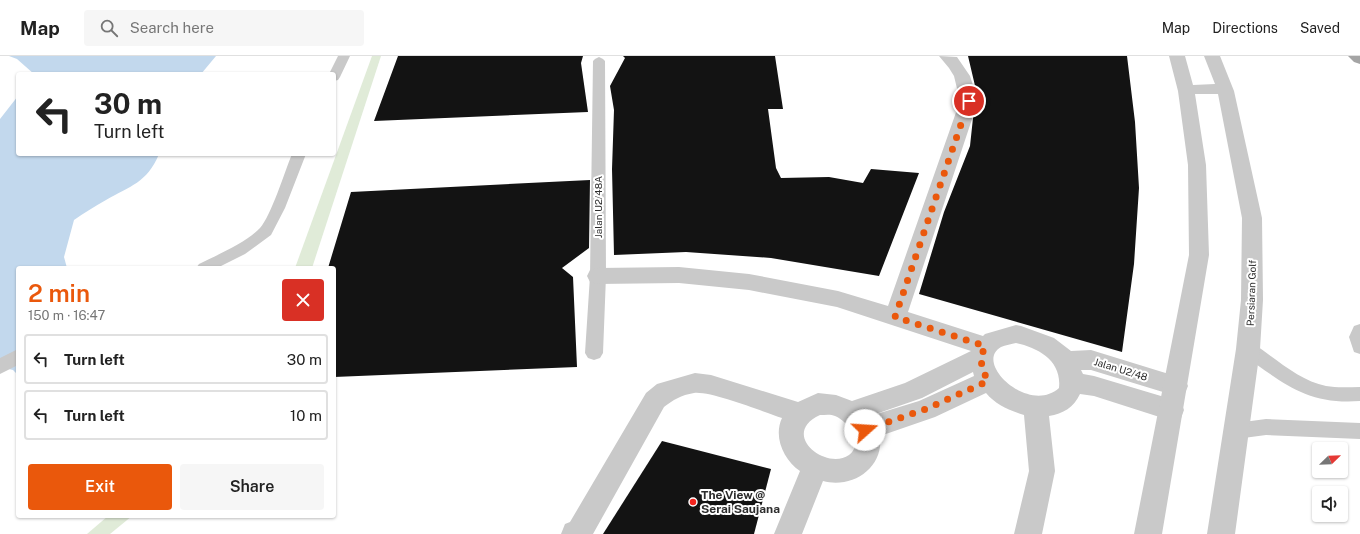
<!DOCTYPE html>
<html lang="en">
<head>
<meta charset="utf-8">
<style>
  body { margin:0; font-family:"Public Sans",sans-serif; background:#f6f6f6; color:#222; height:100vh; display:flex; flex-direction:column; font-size:15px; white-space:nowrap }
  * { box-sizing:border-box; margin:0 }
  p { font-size:13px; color:#767676 }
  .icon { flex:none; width:22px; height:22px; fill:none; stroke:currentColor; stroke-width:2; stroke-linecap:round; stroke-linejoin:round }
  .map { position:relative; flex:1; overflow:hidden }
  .drawer { position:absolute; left:16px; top:210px; width:320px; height:252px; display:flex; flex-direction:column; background:#fff; border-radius:4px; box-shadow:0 1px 3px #0004 }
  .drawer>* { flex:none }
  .top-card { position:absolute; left:16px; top:16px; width:320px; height:84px; border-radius:4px; box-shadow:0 1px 3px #0004; background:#fff; color:#222; overflow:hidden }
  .needle { width:26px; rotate:67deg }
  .fabs { position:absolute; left:1312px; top:386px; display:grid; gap:8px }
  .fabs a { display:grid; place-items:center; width:36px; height:36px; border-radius:4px; background:#fff; box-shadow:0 1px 3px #0004; font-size:20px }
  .pin { position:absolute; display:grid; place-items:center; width:34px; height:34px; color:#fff; margin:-17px; border:2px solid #fff; border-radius:50%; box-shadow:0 1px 4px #0007 }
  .me { position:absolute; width:44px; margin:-22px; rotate:71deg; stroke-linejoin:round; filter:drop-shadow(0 0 3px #0008) }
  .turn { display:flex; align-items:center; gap:14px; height:84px; padding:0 12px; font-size:18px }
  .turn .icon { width:52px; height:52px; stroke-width:2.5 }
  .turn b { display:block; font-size:28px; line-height:34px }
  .round { display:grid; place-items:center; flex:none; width:42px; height:42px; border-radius:4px; background:#f6f6f6 }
  .head { display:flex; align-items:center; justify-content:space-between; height:68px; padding:0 12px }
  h1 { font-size:24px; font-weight:600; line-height:30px; color:#ea580c }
  .cta { display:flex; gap:8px; margin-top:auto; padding:8px 12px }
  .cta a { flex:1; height:46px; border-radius:4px; background:#ea580c; color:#fff; font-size:16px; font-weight:600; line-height:46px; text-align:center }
  .cta a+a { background:#f6f6f6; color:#222 }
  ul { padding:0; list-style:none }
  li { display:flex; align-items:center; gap:12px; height:50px; margin:0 8px 6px; padding:0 4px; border:2px solid #e0e0e0; border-radius:4px }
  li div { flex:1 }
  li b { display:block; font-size:15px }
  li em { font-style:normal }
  header { display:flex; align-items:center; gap:24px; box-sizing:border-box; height:56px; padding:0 20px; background:#fff; border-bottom:1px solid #e0e0e0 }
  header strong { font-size:19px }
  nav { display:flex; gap:22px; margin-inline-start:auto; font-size:14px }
  .search { width:280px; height:36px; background:#f6f6f6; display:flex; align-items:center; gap:10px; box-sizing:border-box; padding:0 14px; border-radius:4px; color:#767676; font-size:15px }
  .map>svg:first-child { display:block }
  .green { fill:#e0ebd8 }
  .water { fill:#c2d8ed }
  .building { fill:#131313 }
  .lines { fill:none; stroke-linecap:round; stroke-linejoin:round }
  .service { fill:#c9c9c9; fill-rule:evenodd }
  .minor { fill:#c9c9c9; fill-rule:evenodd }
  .tertiary { fill:#c9c9c9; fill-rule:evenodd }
  .primary { fill:#a4a4a4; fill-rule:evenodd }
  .route { stroke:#ea580c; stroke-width:7; stroke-dasharray:0 12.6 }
  .poi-dot { fill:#f3241e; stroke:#fff; stroke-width:1.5 }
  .labels { text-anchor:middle; stroke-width:4; stroke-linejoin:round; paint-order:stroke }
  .street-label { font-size:10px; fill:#2c2c2c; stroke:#fff }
  .near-poi-label { font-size:12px; font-weight:bold; fill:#2c2c2c; stroke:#fff; text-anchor:start }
</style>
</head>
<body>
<header>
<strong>Map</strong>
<div class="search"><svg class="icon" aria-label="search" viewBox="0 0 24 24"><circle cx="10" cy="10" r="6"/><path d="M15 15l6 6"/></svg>Search here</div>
<nav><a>Map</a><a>Directions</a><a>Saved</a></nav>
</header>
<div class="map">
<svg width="1360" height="478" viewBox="0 0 1360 478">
  <rect width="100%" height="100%" fill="#fff"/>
  <g class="green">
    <path d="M372,0H381L312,212H295Z"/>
    <path d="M108,460H132L110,478H87Z"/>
  </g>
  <g class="water">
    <path d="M9,0H216L201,18H34L17,3Z"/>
    <path d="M18,40V98H159C147,127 130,130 106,144C95,150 84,157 74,164L64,201L67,212H18V319L13,314L0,311V63Z"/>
  </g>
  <g class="building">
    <path d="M398,0H583L581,7L588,56L374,65Z"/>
    <path d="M623,0H775L783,53H768L776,112L781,122L829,121L863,127L871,113L919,117L879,220L771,202L686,196L614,199L612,113L614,54L610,30L625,2Z"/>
    <path d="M968,0H1127L1135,66L1139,132L1134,208L1122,296L919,238L944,156L970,90L976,34Z"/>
    <path d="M590,124L589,192L562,212L573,221L577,311L334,321V212H328L351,136Z"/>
    <path d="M662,385L771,413L754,478H603Z"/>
  </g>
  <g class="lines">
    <g class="service">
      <path d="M338,0H350L340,21L338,24L334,25V18H329Z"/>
      <path d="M599,1L603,3L605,5L606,220L603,297L600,302L594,304L588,302L585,297L590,220L593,5L595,3Z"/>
      <path d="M292,98H306L285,152L271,179L245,198L217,212H196L199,208C217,199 246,187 260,172C271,160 285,115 292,98Z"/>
      <path d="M1360,268V298L1354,296L1349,281L1354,270Z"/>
      <path d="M1248,286L1254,288C1276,303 1300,325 1326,330C1337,332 1349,331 1360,331V345C1307,349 1283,327 1242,298L1240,293L1242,288Z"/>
      <path d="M18,293V309L0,318V302Z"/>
      <path d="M1266,363L1360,367V383L1266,379L1236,383L1229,381L1227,375L1229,369L1236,367Z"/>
    </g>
    <path class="minor" d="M939,0L957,1L970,20L978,45L908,256L983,280L985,278L1016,269L1021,270L1054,282L1071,295L1091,294L1185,323L1188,330L1185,337L1176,340L1091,314H1081L1083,318L1094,320L1181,346L1184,354L1181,362L1172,365L1094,340L1080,338C1074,351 1063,358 1049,360L1055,415L1042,478H1014L1029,415L1024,359C1009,354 996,349 986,337L935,361L880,380C884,412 852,433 823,425L802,478H774L800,415C784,404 773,381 782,362C763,356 712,335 694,337C681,339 673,344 664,351L593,478H561L565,468L570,466L646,337L657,328L695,317L711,319L798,346L818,337L836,339L852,345L905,327L971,295L837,251L749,234L679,227L598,228L590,226L587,220L590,214L598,212L679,211L749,218L838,235L888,250L960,45L954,20L949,12ZM1016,287C1039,292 1062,305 1059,332C1029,359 973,307 1001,291C1005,289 1012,288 1016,287ZM973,316L974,320L919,345L870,360L922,342ZM820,359C825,359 831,358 835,360C848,365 864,388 849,399C826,415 779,378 820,359Z"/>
    <path class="tertiary" d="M1169,0H1185L1193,29L1215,28L1204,0H1220L1234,35L1262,162L1263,244L1260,293L1235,478H1207L1236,293L1241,244L1242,162L1218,38H1195L1206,109L1209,199L1162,478H1134L1189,199L1188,109L1178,35Z"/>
    <path class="primary" d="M1348,0H1360V8L1354,6Z"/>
  </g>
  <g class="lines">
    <path class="route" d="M865,374L926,353L988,325C981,311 979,305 985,290L895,261L969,45"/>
  </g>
  <circle class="poi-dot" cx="693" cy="446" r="4"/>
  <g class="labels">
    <g class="street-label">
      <text transform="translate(598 151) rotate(-90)" y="4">Jalan U2/48A</text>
      <text transform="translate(1251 237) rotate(-88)" y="4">Persiaran Golf</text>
      <text transform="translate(1121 313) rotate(17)" y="4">Jalan U2/48</text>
    </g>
    <g class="near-poi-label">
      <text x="701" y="443">The View @<tspan x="701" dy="14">Serai Saujana</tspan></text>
    </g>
  </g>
</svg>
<div class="fabs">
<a><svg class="needle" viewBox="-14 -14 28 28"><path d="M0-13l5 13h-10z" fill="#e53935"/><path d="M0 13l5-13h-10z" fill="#767676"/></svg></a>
<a><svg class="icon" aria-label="sound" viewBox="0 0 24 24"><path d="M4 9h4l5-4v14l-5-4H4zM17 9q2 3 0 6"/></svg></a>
</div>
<div class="pin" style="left:969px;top:45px;background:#d93025"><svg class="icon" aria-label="arrive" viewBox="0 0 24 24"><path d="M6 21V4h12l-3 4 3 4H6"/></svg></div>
<svg class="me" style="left:865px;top:374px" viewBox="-20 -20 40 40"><circle r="19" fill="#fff"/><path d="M0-13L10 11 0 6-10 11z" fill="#ea580c"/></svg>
<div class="top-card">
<div class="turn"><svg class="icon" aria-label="left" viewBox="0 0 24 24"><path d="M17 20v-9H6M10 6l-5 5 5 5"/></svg><div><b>30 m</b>Turn left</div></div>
</div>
<section class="drawer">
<div class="head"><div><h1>2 min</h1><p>150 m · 16:47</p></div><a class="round" style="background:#d93025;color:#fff"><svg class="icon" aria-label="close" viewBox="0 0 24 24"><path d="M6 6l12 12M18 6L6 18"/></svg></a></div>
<ul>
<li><svg class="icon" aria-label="left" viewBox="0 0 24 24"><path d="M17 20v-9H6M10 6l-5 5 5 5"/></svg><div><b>Turn left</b></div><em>30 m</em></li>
<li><svg class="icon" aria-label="left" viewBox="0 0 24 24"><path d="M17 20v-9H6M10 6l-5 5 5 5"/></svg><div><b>Turn left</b></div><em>10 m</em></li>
</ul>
<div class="cta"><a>Exit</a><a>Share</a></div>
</section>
</div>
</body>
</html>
